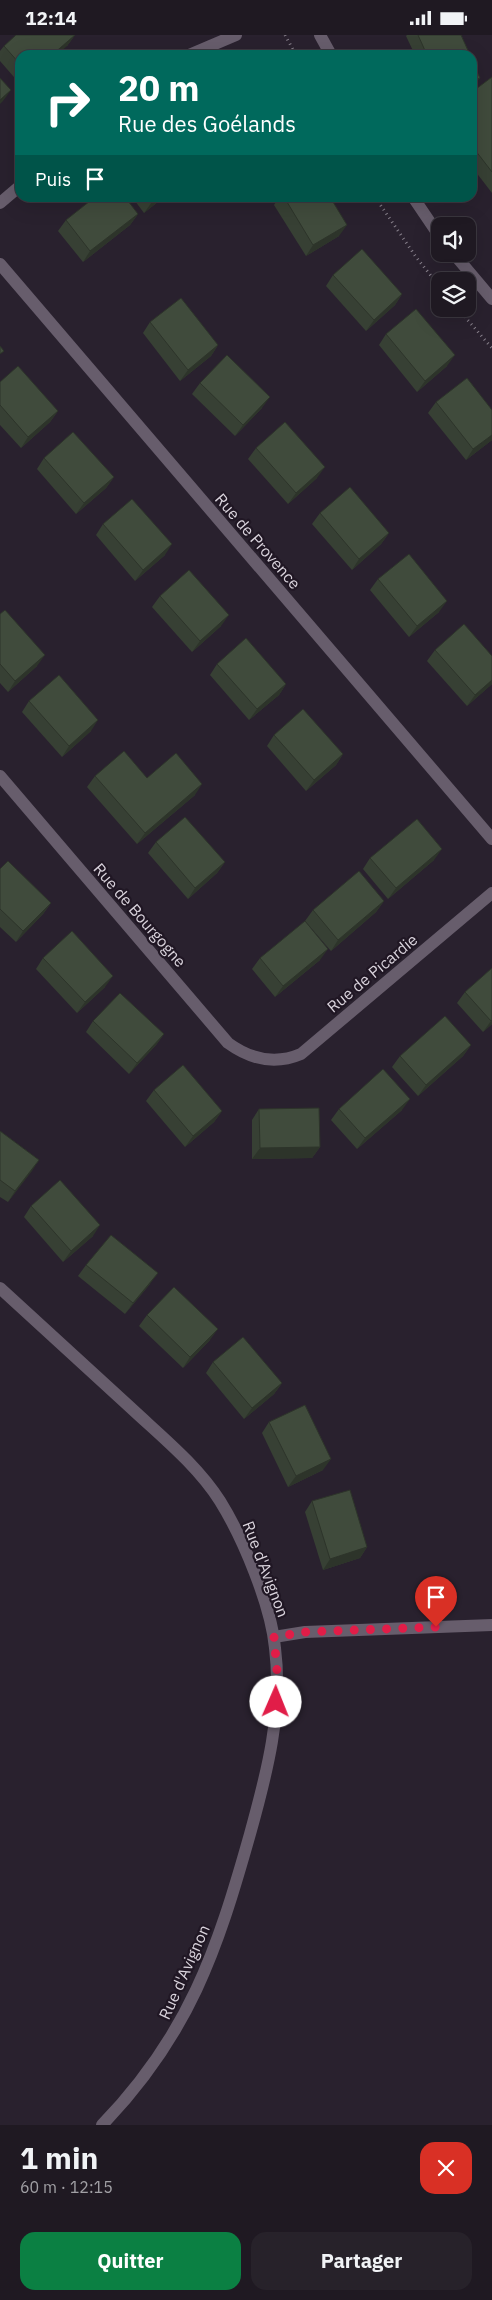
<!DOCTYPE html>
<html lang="fr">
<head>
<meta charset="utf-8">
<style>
  body { margin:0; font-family:"IBM Plex Sans",sans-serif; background:#27222a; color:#f1f3f6; height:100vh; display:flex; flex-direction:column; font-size:19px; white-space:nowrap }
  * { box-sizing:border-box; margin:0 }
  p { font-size:16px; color:#a1a0a5 }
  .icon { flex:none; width:28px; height:28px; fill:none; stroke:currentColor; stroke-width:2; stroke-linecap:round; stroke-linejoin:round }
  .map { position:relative; height:2090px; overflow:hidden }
  .details { display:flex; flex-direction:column; background:#1f1922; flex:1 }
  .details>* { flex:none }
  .guide { position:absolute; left:15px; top:15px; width:462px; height:152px; border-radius:15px; box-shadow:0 5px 20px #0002,0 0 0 1px #3c3840; background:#00695c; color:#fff; overflow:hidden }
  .tools { position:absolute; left:431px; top:182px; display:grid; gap:10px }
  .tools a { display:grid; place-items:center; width:45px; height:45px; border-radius:10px; background:#1f1922; box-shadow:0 5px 20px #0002,0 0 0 1px #3c3840; font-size:25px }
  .pin { position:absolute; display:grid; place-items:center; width:42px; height:42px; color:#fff; margin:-51px -21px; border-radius:50% 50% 50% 0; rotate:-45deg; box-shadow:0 0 5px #0007 }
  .pin .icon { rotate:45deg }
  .me { position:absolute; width:55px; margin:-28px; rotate:1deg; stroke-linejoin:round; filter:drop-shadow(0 0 4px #0008) }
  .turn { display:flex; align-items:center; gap:18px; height:105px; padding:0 20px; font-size:22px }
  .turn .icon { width:65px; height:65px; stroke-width:2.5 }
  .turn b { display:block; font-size:35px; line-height:42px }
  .then { display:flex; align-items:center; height:48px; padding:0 20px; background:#0003; gap:10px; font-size:19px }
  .round { display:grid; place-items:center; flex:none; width:52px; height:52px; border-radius:15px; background:#27222a }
  .headline { display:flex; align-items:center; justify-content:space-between; height:85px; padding:0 20px }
  h1 { font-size:30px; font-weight:700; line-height:38px }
  .cta { display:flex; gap:10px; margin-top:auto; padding:10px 20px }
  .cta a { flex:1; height:58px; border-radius:15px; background:#0b8043; color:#fff; font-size:20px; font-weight:700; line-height:58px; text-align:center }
  .cta a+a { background:#27222a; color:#f1f3f6 }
  .status { display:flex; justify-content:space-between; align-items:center; height:35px; padding:0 25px; background:#1f1922; direction:ltr }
  .status svg { height:14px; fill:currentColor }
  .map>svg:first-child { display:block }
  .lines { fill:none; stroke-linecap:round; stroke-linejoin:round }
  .path { stroke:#88818c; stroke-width:3; stroke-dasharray:1 4; stroke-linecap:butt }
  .minor { stroke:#675d6c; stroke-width:12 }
  .wall { fill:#374034 }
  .shaded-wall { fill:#2d342a }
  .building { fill:#404b3c; stroke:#2d342a }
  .route { stroke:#e11d48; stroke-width:9; stroke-dasharray:0 16.2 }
  .labels { text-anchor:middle; stroke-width:4.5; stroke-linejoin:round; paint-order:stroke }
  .street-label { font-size:16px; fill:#d9d3dc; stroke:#201724 }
</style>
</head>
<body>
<div class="status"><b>12:14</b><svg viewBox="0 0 49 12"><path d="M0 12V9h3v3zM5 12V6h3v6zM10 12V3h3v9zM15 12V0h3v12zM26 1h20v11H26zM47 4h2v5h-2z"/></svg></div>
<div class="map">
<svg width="492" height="2090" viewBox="0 0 492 2090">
  <rect width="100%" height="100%" fill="#29212e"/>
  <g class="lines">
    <g class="path">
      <path d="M285,0L296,20"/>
      <path d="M375,162L416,222L440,252"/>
      <path d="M458,274L492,313"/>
    </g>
    <g class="minor">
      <path d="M320,0L331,20"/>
      <path d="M189,20L236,0"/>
      <path d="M413,162L440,202"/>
      <path d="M0,168L20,151"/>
      <path d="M454,219L492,264"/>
      <path d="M0,229L492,804"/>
      <path d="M0,741L228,1008C250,1024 275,1030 301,1019L492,858"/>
      <path d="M0,1253C44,1293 87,1333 131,1373C162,1402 197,1430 220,1466C243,1503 271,1570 275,1613C283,1677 267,1738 250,1799C217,1916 189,2000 102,2090"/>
      <path d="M274,1602L305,1597L492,1590"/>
    </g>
  </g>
  <g class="wall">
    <path d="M75,0L67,11L20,20V49L0,26V16L4,11Z"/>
    <path d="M407,0H461L470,20H415L406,1Z"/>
    <path d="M492,42V158L472,132V57Z"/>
    <path d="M132,162H164L144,178Z"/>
    <path d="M279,162H330L339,201L306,221L274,170Z"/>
    <path d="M138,179L130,190L83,227L58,196L66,185Z"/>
    <path d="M333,240L402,259L395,270L366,296L326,251Z"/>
    <path d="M150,287L218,310L211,321L180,346L143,298Z"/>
    <path d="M386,299L447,331L417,357L379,310Z"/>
    <path d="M0,347L58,376L50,387L21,413L0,390Z"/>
    <path d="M200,348L262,373L235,401L192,359Z"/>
    <path d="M436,367L492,405L466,425L428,378Z"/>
    <path d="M256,413L317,443L288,469L248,424Z"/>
    <path d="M44,423L114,442L106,453L76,479L37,434Z"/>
    <path d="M320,478L389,498L381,509L352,535L312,489Z"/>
    <path d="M103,489L165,520L135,546L96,500Z"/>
    <path d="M378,544L439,577L409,602L370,555Z"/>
    <path d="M160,561L221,591L192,617L152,572Z"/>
    <path d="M0,579L37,631L8,657L0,648Z"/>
    <path d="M435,615L492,621V649L467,671L427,626Z"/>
    <path d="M217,629L286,649L279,660L249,685L210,640Z"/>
    <path d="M29,666L91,696L62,722L22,677Z"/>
    <path d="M274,700L343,719L336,730L306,756L267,711Z"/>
    <path d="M95,741L147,743L195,760L137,809L87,752Z"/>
    <path d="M156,807L225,827L217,838L188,864L148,818Z"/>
    <path d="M370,823L434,825L388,864L363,834Z"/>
    <path d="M0,834L51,868L43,879L16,907L0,892Z"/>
    <path d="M384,866L376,877L331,916L305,886L313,875Z"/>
    <path d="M43,923L105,952L77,978L36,934Z"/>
    <path d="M260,923L320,925L275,962L252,934Z"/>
    <path d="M492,933V989L483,997L457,968L465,957Z"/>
    <path d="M93,986L164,999L156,1010L129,1039L86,997Z"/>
    <path d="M471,1010L463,1021L418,1061L392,1032L400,1021Z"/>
    <path d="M154,1055L222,1076L214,1087L185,1112L146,1066Z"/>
    <path d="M259,1074L320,1112L312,1123L252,1124V1085Z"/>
    <path d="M339,1074L402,1075L357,1114L331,1085Z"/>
    <path d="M0,1096L39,1125L8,1167L0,1162Z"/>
    <path d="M31,1171L93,1201L63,1227L24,1182Z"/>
    <path d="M86,1230L150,1249L125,1279L78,1241Z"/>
    <path d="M147,1280L210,1305L183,1333L139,1291Z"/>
    <path d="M213,1327L282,1348L274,1359L244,1384L206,1338Z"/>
    <path d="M269,1387L323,1435L288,1452L262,1398Z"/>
    <path d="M312,1466L367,1512L360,1523L323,1535L305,1477Z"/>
  </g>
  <g class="shaded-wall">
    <path d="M75,0L67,11L57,20H52Z"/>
    <path d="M480,43L472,53V46Z"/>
    <path d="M11,55L3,66L0,69V65Z"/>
    <path d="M157,162H164L144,178L152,167Z"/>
    <path d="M138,179L130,190L83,227L90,216Z"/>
    <path d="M347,190L339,201L306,221L313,210Z"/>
    <path d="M402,259L395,270L366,296L374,285Z"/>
    <path d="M218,310L211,321L180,346L188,335Z"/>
    <path d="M455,320L447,331L417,357L425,346Z"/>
    <path d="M270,362L262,373L235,401L243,390Z"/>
    <path d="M58,376L50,387L21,413L28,402Z"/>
    <path d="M492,400V405L466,425L473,414Z"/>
    <path d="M325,432L317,443L288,469L296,458Z"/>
    <path d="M114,442L106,453L76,479L84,468Z"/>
    <path d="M389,498L381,509L352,535L359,524Z"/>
    <path d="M172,509L165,520L135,546L143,535Z"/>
    <path d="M447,566L439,577L409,602L417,591Z"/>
    <path d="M229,580L221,591L192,617L200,606Z"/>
    <path d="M45,620L37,631L8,657L15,646Z"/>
    <path d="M492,645V649L467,671L475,660Z"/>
    <path d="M286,649L279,660L249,685L257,674Z"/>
    <path d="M98,685L91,696L62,722L69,711Z"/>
    <path d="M343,719L336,730L306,756L314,745Z"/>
    <path d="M202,749L195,760L137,809L145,798Z"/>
    <path d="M442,814L434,825L388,864L396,853Z"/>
    <path d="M225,827L217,838L188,864L195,853Z"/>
    <path d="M384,866L376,877L331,916L338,905Z"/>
    <path d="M51,868L43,879L16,907L23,896Z"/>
    <path d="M328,914L320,925L275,962L283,951Z"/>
    <path d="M113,941L105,952L77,978L85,967Z"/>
    <path d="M492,985V989L483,997L491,986Z"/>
    <path d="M164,999L156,1010L129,1039L137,1028Z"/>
    <path d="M471,1010L463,1021L418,1061L426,1050Z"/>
    <path d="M410,1064L402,1075L357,1114L365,1103Z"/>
    <path d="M222,1076L214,1087L185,1112L193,1101Z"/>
    <path d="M320,1112L312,1123L252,1124L260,1113Z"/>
    <path d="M39,1125L32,1136L8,1167L15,1156Z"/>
    <path d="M100,1190L93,1201L63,1227L71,1216Z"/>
    <path d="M158,1238L150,1249L125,1279L133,1268Z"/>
    <path d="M218,1294L210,1305L183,1333L190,1322Z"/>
    <path d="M282,1348L274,1359L244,1384L252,1373Z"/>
    <path d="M331,1424L323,1435L288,1452L296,1441Z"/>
    <path d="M367,1512L360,1523L323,1535L330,1524Z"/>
  </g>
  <g class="building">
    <path d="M16,0H75L52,20H20V29L4,11Z"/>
    <path d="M418,0H461L470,20H427Z"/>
    <path d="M472,26L480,43L472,46Z"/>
    <path d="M492,42V137L472,111V57Z"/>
    <path d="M0,43L11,55L0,65Z"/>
    <path d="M95,162H125L138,179L90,216L66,185Z"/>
    <path d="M148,162H157L152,167Z"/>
    <path d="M284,162H330L347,190L313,210Z"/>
    <path d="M362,214L402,259L374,285L333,240Z"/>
    <path d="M181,263L218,310L188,335L150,287Z"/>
    <path d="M416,274L455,320L425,346L386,299Z"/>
    <path d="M0,311L4,316L0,319Z"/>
    <path d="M227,320L270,362L243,390L200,348Z"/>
    <path d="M18,331L58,376L28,402L0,370V347Z"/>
    <path d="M467,343L492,375V400L473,414L436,367Z"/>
    <path d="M285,387L325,432L296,458L256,413Z"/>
    <path d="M73,397L114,442L84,468L44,423Z"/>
    <path d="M350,452L389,498L359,524L320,478Z"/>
    <path d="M132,464L172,509L143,535L103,489Z"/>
    <path d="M409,519L447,566L417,591L378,544Z"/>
    <path d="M189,535L229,580L200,606L160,561Z"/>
    <path d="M5,575L45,620L15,646L0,629V579Z"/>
    <path d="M464,589L492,621V645L475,660L435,615Z"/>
    <path d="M246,603L286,649L257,674L217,629Z"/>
    <path d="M59,640L98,685L69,711L29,666Z"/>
    <path d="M303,674L343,719L314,745L274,700Z"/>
    <path d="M124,716L147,743L176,718L202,749L145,798L95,741Z"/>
    <path d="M185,782L225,827L195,853L156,807Z"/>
    <path d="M417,784L442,814L396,853L370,823Z"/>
    <path d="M8,826L51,868L23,896L0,874V834Z"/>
    <path d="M359,836L384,866L338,905L313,875Z"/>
    <path d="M305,886L328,914L283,951L260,923Z"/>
    <path d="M72,896L113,941L85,967L43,923Z"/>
    <path d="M492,933V985L491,986L465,957Z"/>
    <path d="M120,958L164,999L137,1028L93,986Z"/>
    <path d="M445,981L471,1010L426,1050L400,1021Z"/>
    <path d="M183,1030L222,1076L193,1101L154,1055Z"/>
    <path d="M383,1034L410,1064L365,1103L339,1074Z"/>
    <path d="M319,1073L320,1112L260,1113L259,1074Z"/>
    <path d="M0,1096L39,1125L15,1156L0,1145Z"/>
    <path d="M60,1145L100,1190L71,1216L31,1171Z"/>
    <path d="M111,1200L158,1238L133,1268L86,1230Z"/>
    <path d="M174,1252L218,1294L190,1322L147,1280Z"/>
    <path d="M243,1302L282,1348L252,1373L213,1327Z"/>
    <path d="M305,1370L331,1424L296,1441L269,1387Z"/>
    <path d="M350,1455L367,1512L330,1524L312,1466Z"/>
  </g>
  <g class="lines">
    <path class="route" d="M276,1667L277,1636L274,1602L305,1597L436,1592"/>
  </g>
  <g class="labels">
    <g class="street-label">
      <text transform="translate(258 506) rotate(49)" y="6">Rue de Provence</text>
      <text transform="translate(140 880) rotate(49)" y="6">Rue de Bourgogne</text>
      <text transform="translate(372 938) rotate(-40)" y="6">Rue de Picardie</text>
      <text transform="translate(266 1534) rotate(69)" y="6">Rue d'Avignon</text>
      <text transform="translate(184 1937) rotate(-66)" y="6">Rue d'Avignon</text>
    </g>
  </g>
</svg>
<div class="tools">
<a><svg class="icon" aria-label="sound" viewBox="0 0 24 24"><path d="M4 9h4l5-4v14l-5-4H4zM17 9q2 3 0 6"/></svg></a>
<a><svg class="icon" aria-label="layers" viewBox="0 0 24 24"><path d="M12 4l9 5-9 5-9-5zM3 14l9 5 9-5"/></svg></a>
</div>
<div class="pin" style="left:436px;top:1592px;background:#d93025"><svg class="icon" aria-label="arrive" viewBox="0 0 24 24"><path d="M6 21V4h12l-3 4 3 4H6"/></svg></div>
<svg class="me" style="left:276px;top:1667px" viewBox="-20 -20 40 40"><circle r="19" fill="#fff"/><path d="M0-13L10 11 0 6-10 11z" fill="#e11d48"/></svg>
<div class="guide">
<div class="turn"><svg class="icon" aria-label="right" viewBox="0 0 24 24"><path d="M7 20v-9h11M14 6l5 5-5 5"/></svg><div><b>20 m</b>Rue des Goélands</div></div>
<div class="then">Puis<svg class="icon" aria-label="arrive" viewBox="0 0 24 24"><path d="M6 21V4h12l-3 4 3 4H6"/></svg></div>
</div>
</div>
<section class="details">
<div class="headline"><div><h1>1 min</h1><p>60 m · 12:15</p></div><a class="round" style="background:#d93025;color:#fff"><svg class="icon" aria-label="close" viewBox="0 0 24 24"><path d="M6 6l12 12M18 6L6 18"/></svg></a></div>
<div class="cta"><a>Quitter</a><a>Partager</a></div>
</section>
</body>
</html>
